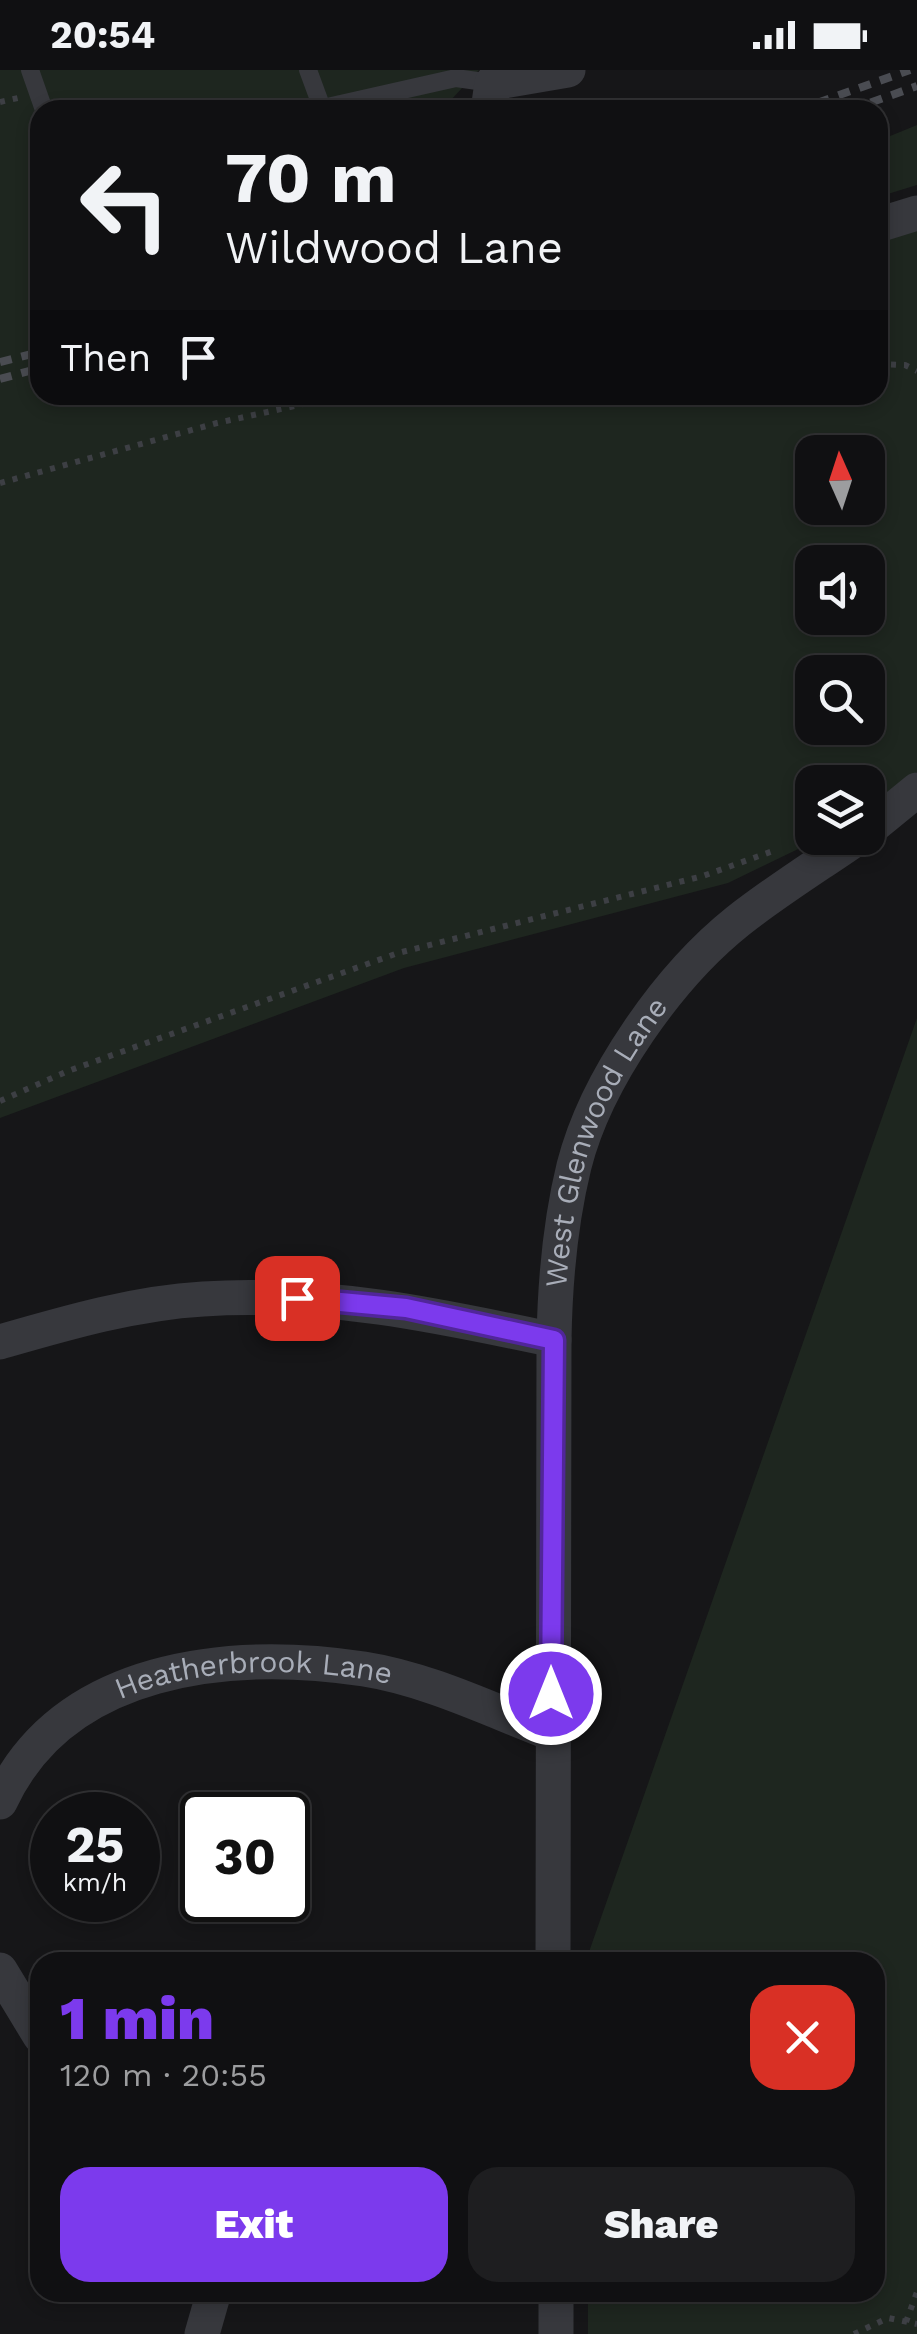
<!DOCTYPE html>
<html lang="en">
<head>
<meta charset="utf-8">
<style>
  body { margin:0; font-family:"Work Sans",sans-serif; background:#1e1e20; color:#f1f3f6; height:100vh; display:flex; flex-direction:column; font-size:38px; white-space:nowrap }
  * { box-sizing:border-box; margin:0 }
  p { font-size:32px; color:#9c9d9f }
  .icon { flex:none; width:55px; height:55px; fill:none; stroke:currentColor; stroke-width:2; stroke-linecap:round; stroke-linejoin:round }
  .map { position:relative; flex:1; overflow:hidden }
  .details { position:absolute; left:30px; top:1882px; width:855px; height:350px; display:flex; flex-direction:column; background:#101012; border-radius:30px; box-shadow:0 5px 15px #0003,0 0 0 2px #303032 }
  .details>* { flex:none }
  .guide { position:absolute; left:30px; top:30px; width:858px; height:305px; border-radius:30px; box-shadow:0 5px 15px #0003,0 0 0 2px #303032; background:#101012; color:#f1f3f6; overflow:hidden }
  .needle { width:65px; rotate:357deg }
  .buttons { position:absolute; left:795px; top:365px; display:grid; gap:20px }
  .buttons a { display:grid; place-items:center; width:90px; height:90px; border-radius:20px; background:#101012; box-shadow:0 5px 15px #0003,0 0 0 2px #303032; font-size:50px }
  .speed { position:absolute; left:30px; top:1722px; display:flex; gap:20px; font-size:50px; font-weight:700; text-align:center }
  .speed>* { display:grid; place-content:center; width:130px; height:130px; border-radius:50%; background:#101012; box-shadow:0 5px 15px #0003,0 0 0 2px #303032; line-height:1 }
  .speed small { font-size:25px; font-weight:400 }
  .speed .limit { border:5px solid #111; border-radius:15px; background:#fff; color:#111 }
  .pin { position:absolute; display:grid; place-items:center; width:85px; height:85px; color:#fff; margin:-42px; border-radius:20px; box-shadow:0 5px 15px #0006 }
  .me { position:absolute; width:110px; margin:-55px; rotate:0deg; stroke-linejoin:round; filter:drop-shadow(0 0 8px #0008) }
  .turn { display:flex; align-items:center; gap:35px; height:210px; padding:0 30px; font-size:45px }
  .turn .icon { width:130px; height:130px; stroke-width:2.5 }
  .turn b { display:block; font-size:70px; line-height:85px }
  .then { display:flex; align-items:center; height:95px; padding:0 30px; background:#0003; gap:20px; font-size:38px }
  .round { display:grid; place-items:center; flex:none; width:105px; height:105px; border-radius:30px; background:#1e1e20 }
  .summary { display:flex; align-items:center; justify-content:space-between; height:170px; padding:0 30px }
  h1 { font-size:60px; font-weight:800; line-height:75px; color:#7c3aed }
  .primary-button { display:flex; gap:20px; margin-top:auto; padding:20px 30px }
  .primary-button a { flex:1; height:115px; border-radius:30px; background:#7c3aed; color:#fff; font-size:40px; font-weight:800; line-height:115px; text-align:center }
  .primary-button a+a { background:#1e1e20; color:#f1f3f6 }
  .status { display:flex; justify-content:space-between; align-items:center; height:70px; padding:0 50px; background:#101012; direction:ltr }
  .status svg { height:28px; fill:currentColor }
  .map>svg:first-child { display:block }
  .green { fill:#1e261f; fill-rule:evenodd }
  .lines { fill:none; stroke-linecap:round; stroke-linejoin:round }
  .path { stroke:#3d3f44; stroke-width:6; stroke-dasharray:5 8; stroke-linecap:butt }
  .lane { stroke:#37383d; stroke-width:18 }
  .street { stroke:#37383d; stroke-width:35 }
  .rail { stroke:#4a4c52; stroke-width:8; stroke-dasharray:12 10; stroke-linecap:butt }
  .route-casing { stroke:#51269a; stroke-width:25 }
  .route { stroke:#7c3aed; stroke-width:18 }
  .labels { text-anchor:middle; stroke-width:8; stroke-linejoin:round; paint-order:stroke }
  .street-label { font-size:30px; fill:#a8adb8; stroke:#111113 }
</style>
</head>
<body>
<div class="status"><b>20:54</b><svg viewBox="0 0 49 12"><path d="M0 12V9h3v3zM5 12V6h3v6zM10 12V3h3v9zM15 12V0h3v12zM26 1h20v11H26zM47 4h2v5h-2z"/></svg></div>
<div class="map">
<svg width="917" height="2264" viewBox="0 0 917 2264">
  <rect width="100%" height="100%" fill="#161618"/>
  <g class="green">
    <path d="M0,0H479L449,32L451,40H40V325H878V173L917,160V702L868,739V712H812V768H821L728,813L404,898L0,1048ZM812,382H868V438H812ZM812,492H868V548H812ZM812,602H868V658H812Z"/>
    <path d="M917,55V115L878,127V71Z"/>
    <path d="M917,948V2264H588V2223L875,2222V1892H590V1879Z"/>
  </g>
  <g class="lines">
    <g class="path">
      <path d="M0,32L18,28"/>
      <path d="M878,294L905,295L917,301"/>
      <path d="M0,413L217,353L345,325"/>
      <path d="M0,1031L68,1001L398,883L703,806L773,781"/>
      <path d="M906,2252L917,2222"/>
      <path d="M854,2264L888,2248L917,2254"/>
    </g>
    <g class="lane">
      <path d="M30,0L44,40"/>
      <path d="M308,0L322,38"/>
      <path d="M314,40L456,8L492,13"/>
    </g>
    <g class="street">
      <path d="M488,40L492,13L568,0"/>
      <path d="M878,155L917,143"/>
      <path d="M868,760L917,720"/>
      <path d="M0,1272C66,1253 134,1233 203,1229C323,1221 437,1245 554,1270"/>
      <path id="s1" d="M0,1732C63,1595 230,1579 364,1599C428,1609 491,1640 551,1663"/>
      <path id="s2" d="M553,1892L554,1270C555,1211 560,1153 574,1096C596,1009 669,906 738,851C776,821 818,795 857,768"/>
      <path d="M0,1900L40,1966"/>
      <path d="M556,2222V2264"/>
      <path d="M202,2264L214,2222"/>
    </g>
    <g class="rail">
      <path d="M797,40L910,0"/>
      <path d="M850,40L917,16"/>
      <path d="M0,292L40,282"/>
      <path d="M0,309L40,298"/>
    </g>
  </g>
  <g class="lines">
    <g class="route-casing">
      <path id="route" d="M297,1228L406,1238L554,1270L551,1624"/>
    </g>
    <use href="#route" class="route"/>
  </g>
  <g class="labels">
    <g class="street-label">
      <text dy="10" stroke="none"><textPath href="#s2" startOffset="830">West Glenwood Lane</textPath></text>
      <text dy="10" stroke="none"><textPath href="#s1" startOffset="305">Heatherbrook Lane</textPath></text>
    </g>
  </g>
</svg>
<div class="buttons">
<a><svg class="needle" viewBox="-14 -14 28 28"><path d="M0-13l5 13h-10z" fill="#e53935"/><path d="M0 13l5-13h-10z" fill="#9c9d9f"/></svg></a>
<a><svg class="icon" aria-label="sound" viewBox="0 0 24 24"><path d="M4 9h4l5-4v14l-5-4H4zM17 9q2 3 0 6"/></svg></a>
<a><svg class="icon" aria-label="search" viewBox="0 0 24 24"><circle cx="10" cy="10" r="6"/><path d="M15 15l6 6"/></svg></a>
<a><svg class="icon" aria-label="layers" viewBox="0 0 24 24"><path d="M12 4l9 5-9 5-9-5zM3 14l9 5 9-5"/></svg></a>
</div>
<div class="speed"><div>25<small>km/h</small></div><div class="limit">30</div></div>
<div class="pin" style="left:297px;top:1228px;background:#d93025"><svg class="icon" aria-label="arrive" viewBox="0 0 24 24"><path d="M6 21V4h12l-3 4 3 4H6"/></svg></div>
<svg class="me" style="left:551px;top:1624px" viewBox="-20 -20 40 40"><circle r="17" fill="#7c3aed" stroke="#fff" stroke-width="3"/><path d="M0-11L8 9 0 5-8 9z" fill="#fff"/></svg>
<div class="guide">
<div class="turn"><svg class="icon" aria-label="left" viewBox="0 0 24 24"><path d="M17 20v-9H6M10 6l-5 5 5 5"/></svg><div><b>70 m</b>Wildwood Lane</div></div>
<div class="then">Then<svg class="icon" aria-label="arrive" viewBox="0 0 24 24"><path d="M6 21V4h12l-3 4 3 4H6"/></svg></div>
</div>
<section class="details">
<div class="summary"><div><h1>1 min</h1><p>120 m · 20:55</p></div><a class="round" style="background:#d93025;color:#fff"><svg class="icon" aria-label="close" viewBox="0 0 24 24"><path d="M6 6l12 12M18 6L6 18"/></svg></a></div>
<div class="primary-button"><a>Exit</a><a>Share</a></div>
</section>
</div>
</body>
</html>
